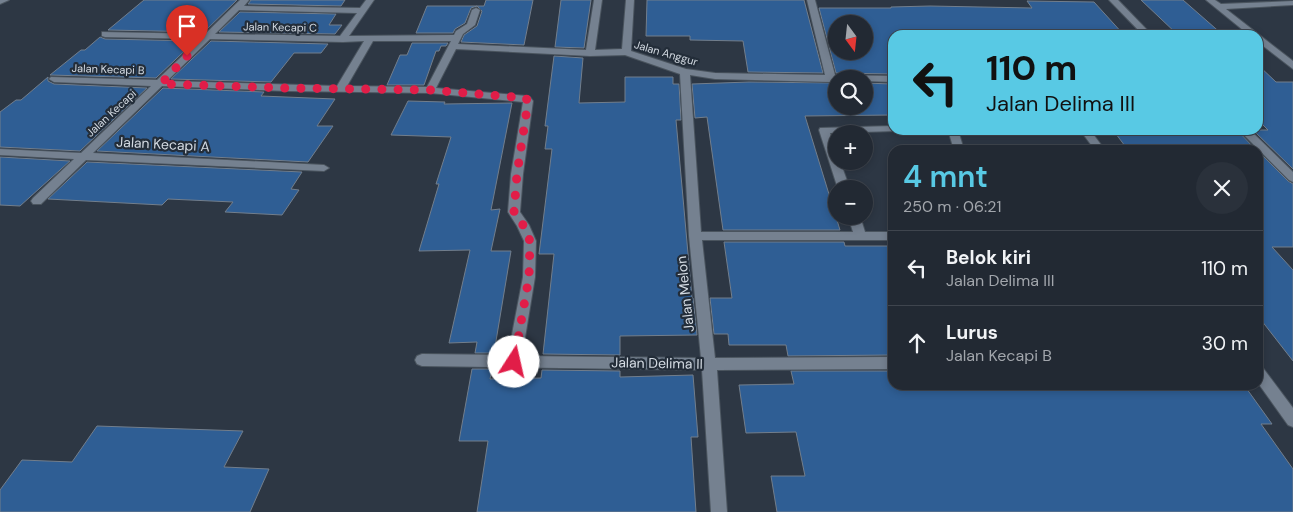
<!DOCTYPE html>
<html lang="id">
<head>
<meta charset="utf-8">
<style>
  body { margin:0; font-family:"DM Sans",sans-serif; background:#2a313b; color:#f1f3f6; height:100vh; display:flex; flex-direction:column; font-size:19px; white-space:nowrap }
  * { box-sizing:border-box; margin:0 }
  p { font-size:16px; color:#a2a6ac }
  .icon { flex:none; width:28px; height:28px; fill:none; stroke:currentColor; stroke-width:2; stroke-linecap:round; stroke-linejoin:round }
  .map { position:relative; flex:1; overflow:hidden }
  .panel { position:absolute; left:888px; top:145px; width:375px; height:245px; display:flex; flex-direction:column; background:#222933; border-radius:15px; box-shadow:0 2px 8px #0003,0 0 0 1px #3f454e }
  .panel>* { flex:none }
  .hud { position:absolute; left:888px; top:30px; width:375px; height:105px; border-radius:15px; box-shadow:0 2px 8px #0003,0 0 0 1px #3f454e; background:#58c9e4; color:#111; overflow:hidden }
  .needle { width:32px; rotate:165deg }
  .buttons { position:absolute; left:828px; top:15px; display:grid; gap:10px }
  .buttons a { display:grid; place-items:center; width:45px; height:45px; border-radius:50%; background:#222933; box-shadow:0 2px 8px #0003,0 0 0 1px #3f454e; font-size:25px }
  .pin { position:absolute; display:grid; place-items:center; width:42px; height:42px; color:#fff; margin:-51px -21px; border-radius:50% 50% 50% 0; rotate:-45deg; box-shadow:0 0 5px #0007 }
  .pin .icon { rotate:45deg }
  .me { position:absolute; width:55px; margin:-28px; rotate:10deg; stroke-linejoin:round; filter:drop-shadow(0 0 4px #0008) }
  .turn { display:flex; align-items:center; gap:18px; height:105px; padding:0 15px; font-size:22px }
  .turn .icon { width:65px; height:65px; stroke-width:2.5 }
  .turn b { display:block; font-size:35px; line-height:42px }
  .round { display:grid; place-items:center; flex:none; width:52px; height:52px; border-radius:26px; background:#2a313b }
  .summary { display:flex; align-items:center; justify-content:space-between; height:85px; padding:0 15px }
  h1 { font-size:30px; font-weight:600; line-height:38px; color:#58c9e4 }
  ul { padding:0; list-style:none }
  li { display:flex; align-items:center; gap:15px; height:75px; padding:0 15px; border-top:1px solid #3f454e }
  li div { flex:1 }
  li b { display:block; font-size:19px }
  li em { font-style:normal }
  .map>svg:first-child { display:block }
  .building { fill:#2f5e94; stroke:#727e8c; fill-rule:evenodd }
  .lines { fill:none; stroke-linecap:round; stroke-linejoin:round }
  .lane-casing { stroke:#4a545e; stroke-width:2 }
  .street-casing { stroke:#4a545e; stroke-width:2 }
  .lane { fill:#758190; fill-rule:evenodd }
  .street { fill:#758190; fill-rule:evenodd }
  .route { stroke:#e11d48; stroke-width:9; stroke-dasharray:0 16.2 }
  .labels { text-anchor:middle; stroke-width:4.5; stroke-linejoin:round; paint-order:stroke }
  .far-street-label { font-size:11px; fill:#d4dbe3; stroke:#232d39 }
  .street-label { font-size:14px; fill:#d4dbe3; stroke:#232d39 }
</style>
</head>
<body>
<div class="map">
<svg width="1293" height="512" viewBox="0 0 1293 512">
  <rect width="100%" height="100%" fill="#2d3744"/>
  <g class="building">
    <path d="M144,0H237L204,32L108,30Z"/>
    <path d="M251,0H345L341,6L248,4Z"/>
    <path d="M486,0H533L524,45L461,42L464,35L477,26L482,11L477,6L471,8L465,23L455,29L453,33H416L427,6H484Z"/>
    <path d="M561,0H591L584,48L555,47Z"/>
    <path d="M647,0H804L823,73L748,72L743,41L690,40V36H646Z"/>
    <path d="M1141,0H1183L1223,35H1178Z"/>
    <path d="M1027,1L1094,2L1124,35H1054L1051,32H1012V35H892V74L836,73L819,8H891V7L930,6L1032,8ZM836,24H864V51H836Z"/>
    <path d="M240,12L336,14L329,25H342L335,34L219,32Z"/>
    <path d="M100,37L105,39L195,41L156,78L50,75L81,50H85Z"/>
    <path d="M211,41L328,44L321,53H294L271,82L171,79Z"/>
    <path d="M412,43H448L446,46H441L439,51H436L424,85H387L400,55H407Z"/>
    <path d="M554,56L583,58L579,103L625,102V77H673V84H679L681,120H676L692,298H693L697,335L620,336V355L543,354L554,254H539L552,149H545L548,126H545Z"/>
    <path d="M1258,65L1276,82H1293V169L1253,130H1268L1258,120Z"/>
    <path d="M48,77V81L54,84L147,88L80,151L0,147V112L16,100H21Z"/>
    <path d="M749,82L836,83V106H864V83L892,84V115L805,116L840,230H723L707,117L695,118L692,84Z"/>
    <path d="M163,88L264,92L261,96L335,99L317,126H333L308,162L97,151Z"/>
    <path d="M408,101L445,102L444,104L512,103L491,210L500,209L491,251H511L494,353H475L477,342L449,343L470,250L419,251L439,184H436L451,137L391,135Z"/>
    <path d="M1113,130H1237L1256,150H1128Z"/>
    <path d="M1258,151L1288,181L1293,184V247H1272L1293,270V361L1258,316Z"/>
    <path d="M0,157L70,161L20,206L0,205Z"/>
    <path d="M87,162L302,172L291,189L299,190L282,215L225,212L233,202L168,199L162,205L48,199Z"/>
    <path d="M724,242H844L845,246H892V355L788,356L786,345H729L728,334H714L710,298H732Z"/>
    <path d="M472,369H492L490,379L541,378L542,370L620,371V377L693,375L698,437H691L696,512H477L488,441H459Z"/>
    <path d="M791,371H892V385H1244L1272,424H1261L1293,469V512H777L771,476H805L796,432L746,433L739,385L794,384Z"/>
    <path d="M97,426L243,431L224,467L269,469L250,512H0V490L22,460L72,462Z"/>
  </g>
  <g class="lines">
    <g class="lane-casing">
      <path id="lane" d="M948,130H958L964,150H954Z"/>
    </g>
    <g class="street-casing">
      <g id="street">
        <path d="M0,0H9L0,4Z"/>
        <path d="M240,0H249L244,6L360,8L366,0H374L349,36L454,35L456,31L467,24L472,10L476,8L480,10L475,25L463,34L458,44L586,50L594,0H602L595,50L622,49L626,0H634L631,51L686,69L715,73L825,75L807,0H815L835,75L892,76V82L864,81V79H836V81L831,82L715,79L690,75L701,232H853L848,216H860L865,232H892V240H702L715,358L892,357V369L717,370L727,512H711L702,370L422,366L417,364L415,360L417,356L422,354L508,355L523,277L524,241L517,226L508,212L511,174L523,102L430,93L286,91L162,86L93,153L324,165L329,168L324,171L86,160L41,204H33L31,201L33,198L74,159L0,155V149L81,153L151,86L54,82L49,79L51,77L157,80L200,39L105,37L102,36V32L205,34ZM239,10L357,13L340,36L215,34ZM210,39L343,42L364,41L337,86L167,81ZM373,41H451L427,87L347,86ZM456,49L590,56L625,55L680,74L689,236L701,358L522,356L535,277L536,241L529,225L520,212L523,174L533,101L530,97L527,96L436,88Z"/>
        <path d="M1109,0H1118L1152,35H1143Z"/>
        <path d="M1206,0H1215L1221,4L1293,1V5L1226,9L1293,61V69L1258,42V35H1249Z"/>
        <path d="M892,126V130L896,131L830,133L836,150V161H840L850,189H838L819,130L820,128Z"/>
        <path d="M1080,130H1090L1105,150H1095Z"/>
        <path d="M1239,130H1250L1293,172V182L1289,180Z"/>
        <path d="M1258,366L1263,368L1293,408V427L1288,425L1258,383Z"/>
      </g>
    </g>
    <use href="#lane" class="lane"/>
    <use href="#street" class="street"/>
  </g>
  <g class="lines">
    <path class="route" d="M187,56L161,84L286,88L430,90L526,98L528,102L517,174L514,212L523,225L530,241L529,277L514,362"/>
  </g>
  <g class="labels">
    <g class="far-street-label">
      <text transform="translate(280 27) rotate(1)" y="4">Jalan Kecapi C</text>
      <text transform="translate(666 53) rotate(16)" y="4">Jalan Anggur</text>
      <text transform="translate(108 69) rotate(2)" y="4">Jalan Kecapi B</text>
      <text transform="translate(111 113) rotate(-43)" y="4">Jalan Kecapi</text>
    </g>
    <g class="street-label">
      <text transform="translate(163 144) rotate(3)" y="5">Jalan Kecapi A</text>
      <text transform="translate(685 294) rotate(-96)" y="5">Jalan Melon</text>
      <text transform="translate(657 363) rotate(1)" y="5">Jalan Delima II</text>
    </g>
  </g>
</svg>
<div class="buttons">
<a><svg class="needle" viewBox="-14 -14 28 28"><path d="M0-13l5 13h-10z" fill="#e53935"/><path d="M0 13l5-13h-10z" fill="#a2a6ac"/></svg></a>
<a><svg class="icon" aria-label="search" viewBox="0 0 24 24"><circle cx="10" cy="10" r="6"/><path d="M15 15l6 6"/></svg></a>
<a>+</a>
<a>−</a>
</div>
<div class="pin" style="left:187px;top:56px;background:#d93025"><svg class="icon" aria-label="arrive" viewBox="0 0 24 24"><path d="M6 21V4h12l-3 4 3 4H6"/></svg></div>
<svg class="me" style="left:514px;top:362px" viewBox="-20 -20 40 40"><circle r="19" fill="#fff"/><path d="M0-13L10 11 0 6-10 11z" fill="#e11d48"/></svg>
<div class="hud">
<div class="turn"><svg class="icon" aria-label="left" viewBox="0 0 24 24"><path d="M17 20v-9H6M10 6l-5 5 5 5"/></svg><div><b>110 m</b>Jalan Delima III</div></div>
</div>
<section class="panel">
<div class="summary"><div><h1>4 mnt</h1><p>250 m · 06:21</p></div><a class="round"><svg class="icon" aria-label="close" viewBox="0 0 24 24"><path d="M6 6l12 12M18 6L6 18"/></svg></a></div>
<ul>
<li><svg class="icon" aria-label="left" viewBox="0 0 24 24"><path d="M17 20v-9H6M10 6l-5 5 5 5"/></svg><div><b>Belok kiri</b><p>Jalan Delima III</p></div><em>110 m</em></li>
<li><svg class="icon" aria-label="ahead" viewBox="0 0 24 24"><path d="M12 20V5M6 11l6-6 6 6"/></svg><div><b>Lurus</b><p>Jalan Kecapi B</p></div><em>30 m</em></li>
</ul>
</section>
</div>
</body>
</html>
